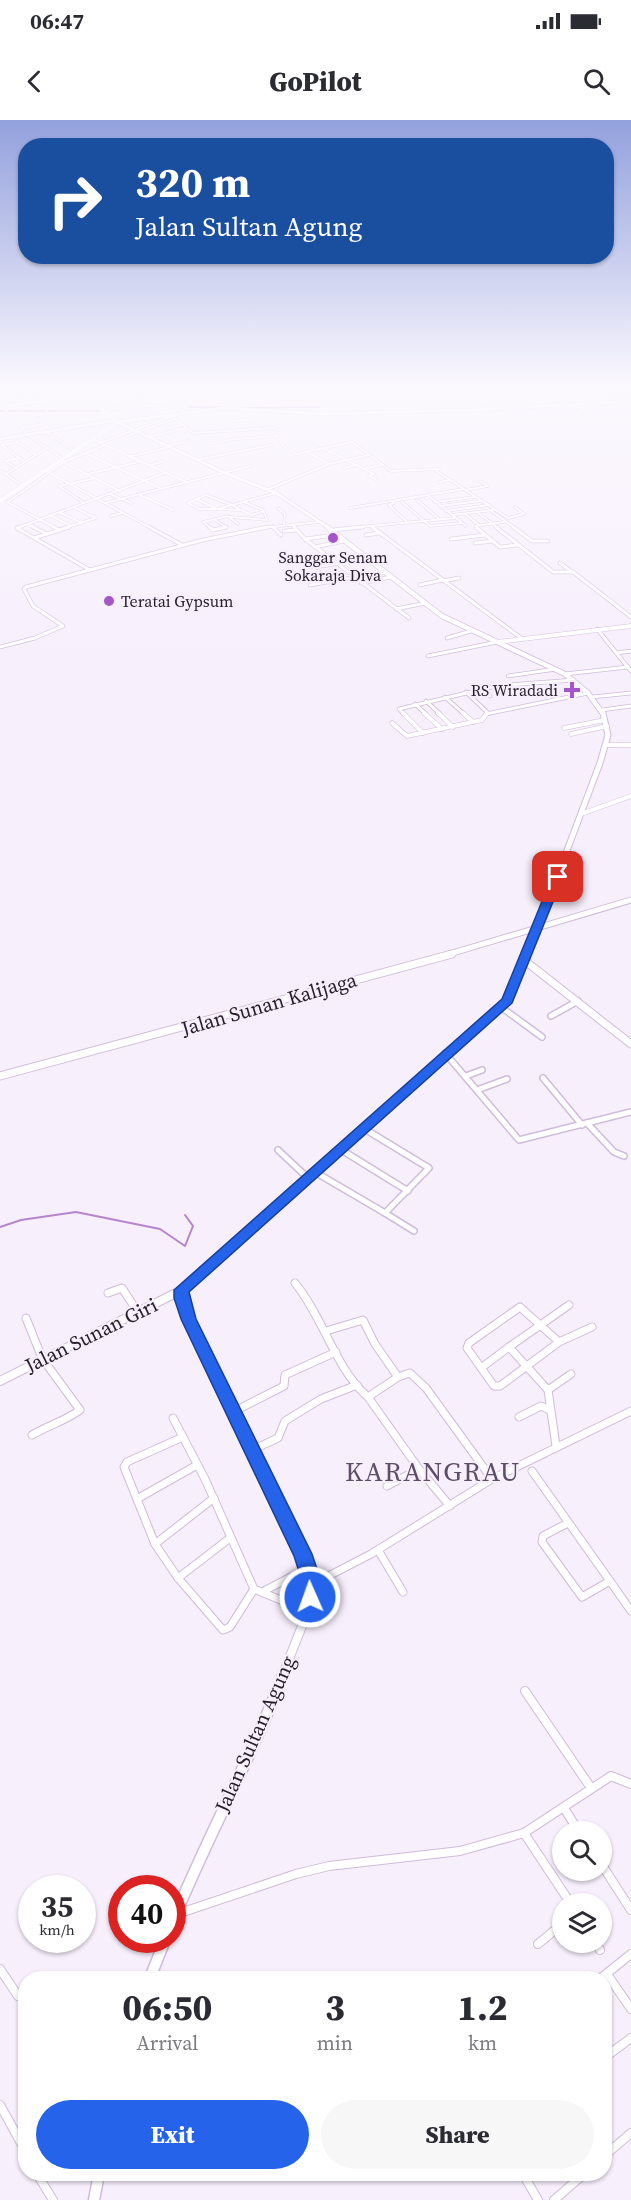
<!DOCTYPE html>
<html lang="en">
<head>
<meta charset="utf-8">
<style>
  body { margin:0; font-family:"Source Serif 4",serif; background:#f7f7f7; color:#2b2b33; height:100vh; display:flex; flex-direction:column; font-size:22px; white-space:nowrap }
  * { box-sizing:border-box; margin:0 }
  p { font-size:20px; color:#7c7c81 }
  .icon { flex:none; width:33px; height:33px; fill:none; stroke:currentColor; stroke-width:2; stroke-linecap:round; stroke-linejoin:round }
  .map { position:relative; flex:1; overflow:hidden }
  .drawer { position:absolute; left:18px; top:1851px; width:594px; height:210px; display:flex; flex-direction:column; background:#fff; border-radius:24px; box-shadow:0 2px 4px #0004 }
  .drawer>* { flex:none }
  .top-card { position:absolute; left:18px; top:18px; width:596px; height:126px; border-radius:24px; box-shadow:0 2px 4px #0004; background:#1a4fa0; color:#fff; overflow:hidden }
  .tools { position:absolute; left:552px; top:1701px; display:grid; gap:12px }
  .tools a { display:grid; place-items:center; width:60px; height:60px; border-radius:50%; background:#fff; box-shadow:0 2px 4px #0004; font-size:30px }
  .speed { position:absolute; left:18px; top:1755px; display:flex; gap:12px; font-size:30px; font-weight:700; text-align:center }
  .speed>* { display:grid; place-content:center; width:78px; height:78px; border-radius:50%; background:#fff; box-shadow:0 2px 4px #0004; line-height:1 }
  .speed small { font-size:15px; font-weight:400 }
  .speed .limit { border:9px solid #d22; background:#fff; color:#111 }
  .pin { position:absolute; display:grid; place-items:center; width:51px; height:51px; color:#fff; margin:-26px; border-radius:12px; box-shadow:0 3px 9px #0006 }
  .me { position:absolute; width:66px; margin:-33px; rotate:358deg; stroke-linejoin:round; filter:drop-shadow(0 0 4px #0008) }
  .turn { display:flex; align-items:center; gap:21px; height:126px; padding:0 18px; font-size:27px }
  .turn .icon { width:78px; height:78px; stroke-width:2.5 }
  .turn b { display:block; font-size:42px; line-height:51px }
  .eta { display:flex; justify-content:space-evenly; align-items:center; height:102px; text-align:center }
  .eta b { font-size:36px; font-weight:800; line-height:42px }
  .primary-button { display:flex; gap:12px; margin-top:auto; padding:12px 18px }
  .primary-button a { flex:1; height:69px; border-radius:36px; background:#2563eb; color:#fff; font-size:24px; font-weight:800; line-height:69px; text-align:center }
  .primary-button a+a { background:#f7f7f7; color:#2b2b33 }
  .status { display:flex; justify-content:space-between; align-items:center; height:42px; padding:0 30px; background:#fff; direction:ltr }
  .status svg { height:16px; fill:currentColor }
  header { display:flex; justify-content:space-between; align-items:center; height:78px; padding:0 18px; background:#fff; font-size:27px; font-weight:800 }
  .map>svg:first-child { display:block }
  .lines { fill:none; stroke-linecap:round; stroke-linejoin:round }
  .stream-far1 { stroke:#b585cd; stroke-width:1.5 }
  .stream { stroke:#b585cd; stroke-width:2 }
  .minor-far5-casing { stroke:#d0bcdb; stroke-width:3 }
  .minor-far4-casing { stroke:#d0bcdb; stroke-width:4.5 }
  .minor-far3-casing { stroke:#d0bcdb; stroke-width:5 }
  .minor-far2-casing { stroke:#d0bcdb; stroke-width:8 }
  .minor-far1-casing { stroke:#d0bcdb; stroke-width:9 }
  .minor-casing { stroke:#d0bcdb; stroke-width:10 }
  .tertiary-far5-casing { stroke:#d0bcdb; stroke-width:4 }
  .tertiary-far4-casing { stroke:#d0bcdb; stroke-width:5 }
  .tertiary-far3-casing { stroke:#d0bcdb; stroke-width:7 }
  .tertiary-far2-casing { stroke:#d0bcdb; stroke-width:9 }
  .tertiary-far1-casing { stroke:#d0bcdb; stroke-width:10 }
  .tertiary-casing { stroke:#d0bcdb; stroke-width:13 }
  .secondary-far2-casing { stroke:#d0bcdb; stroke-width:4 }
  .secondary-far1-casing { stroke:#d0bcdb; stroke-width:6 }
  .secondary-casing { stroke:#d0bcdb; stroke-width:7 }
  .trunk-casing { stroke:#d0bcdb; stroke-width:4.5 }
  .minor-far5 { stroke:#fff; stroke-width:2 }
  .minor-far4 { stroke:#fff; stroke-width:3 }
  .minor-far3 { stroke:#fff; stroke-width:4 }
  .minor-far2 { stroke:#fff; stroke-width:5 }
  .minor-far1 { stroke:#fff; stroke-width:7 }
  .minor { stroke:#fff; stroke-width:8 }
  .tertiary-far5 { stroke:#fff; stroke-width:3 }
  .tertiary-far4 { stroke:#fff; stroke-width:4 }
  .tertiary-far3 { stroke:#fff; stroke-width:5 }
  .tertiary-far2 { stroke:#fff; stroke-width:7 }
  .tertiary-far1 { stroke:#fff; stroke-width:8 }
  .tertiary { stroke:#fff; stroke-width:10 }
  .secondary-far2 { stroke:#fff; stroke-width:3 }
  .secondary-far1 { stroke:#fff; stroke-width:4.5 }
  .secondary { stroke:#fff; stroke-width:5 }
  .trunk { stroke:#fff; stroke-width:4 }
  .route { fill:#2563eb; stroke:#184099; stroke-width:1.5 }
  .poi-dot { fill:#a557c9; stroke:#f7effc; stroke-width:2 }
  .labels { text-anchor:middle; stroke-width:4.5; stroke-linejoin:round; paint-order:stroke }
  .far-poi-label { font-size:16px; fill:#261e2a; stroke:#f7effc }
  .street-label { font-size:20px; fill:#261e2a; stroke:#f7effc }
  .near-quarter-label { font-size:27px; letter-spacing:1.5px; fill:#5e4d68; stroke:#f7effc }
</style>
</head>
<body>
<div class="status"><b>06:47</b><svg viewBox="0 0 49 12"><path d="M0 12V9h3v3zM5 12V6h3v6zM10 12V3h3v9zM15 12V0h3v12zM26 1h20v11H26zM47 4h2v5h-2z"/></svg></div>
<header><svg class="icon" aria-label="back" viewBox="0 0 24 24"><path d="M15 5l-7 7 7 7"/></svg>GoPilot<svg class="icon" aria-label="search" viewBox="0 0 24 24"><circle cx="10" cy="10" r="6"/><path d="M15 15l6 6"/></svg></header>
<div class="map">
<svg width="631" height="2080" viewBox="0 0 631 2080">
  <rect width="100%" height="100%" fill="#f7effc"/>
  <g class="lines">
    <g class="stream-far1">
      <path d="M185,287H218"/>
      <path d="M239,288L319,287"/>
      <path d="M0,291H100"/>
    </g>
    <path class="stream" d="M0,1107L21,1100L76,1092L160,1109L185,1126L193,1106L185,1095"/>
    <g class="minor-far5-casing">
      <g id="minor-far5">
        <path d="M174,264L187,278L185,289"/>
        <path d="M592,264L623,282"/>
        <path d="M20,266L39,281L48,293L29,297"/>
        <path d="M0,269L20,266L18,264"/>
        <path d="M117,272L128,271"/>
        <path d="M28,273L39,271"/>
        <path d="M171,274L167,270H174L177,266"/>
        <path d="M15,277L31,275"/>
        <path d="M0,284L28,315L63,339"/>
        <path d="M604,284L617,292"/>
        <path d="M148,286L186,287"/>
        <path d="M570,286L586,296"/>
        <path d="M105,290L149,286L116,264"/>
        <path d="M135,292L141,299"/>
        <path d="M349,292L353,299"/>
        <path d="M177,294L174,298L194,313L274,308L278,311L277,316L283,326L298,335"/>
        <path d="M231,301L247,300L258,308"/>
        <path d="M21,308L44,304L36,298"/>
        <path d="M167,308L182,305"/>
        <path d="M46,312L75,331"/>
        <path d="M127,316L174,299"/>
        <path d="M11,317L36,335"/>
        <path d="M148,317L187,308"/>
        <path d="M92,319L186,362"/>
        <path d="M18,323L2,325L25,342"/>
        <path d="M99,323L173,296"/>
        <path d="M211,324L234,319L277,316"/>
        <path d="M167,326L188,321"/>
        <path d="M323,328L374,354"/>
        <path d="M307,332L329,344"/>
        <path d="M85,333L160,368"/>
        <path d="M296,334L352,322L391,351L439,349"/>
        <path d="M129,337L169,327"/>
        <path d="M197,340L272,325"/>
        <path d="M63,342L120,371"/>
        <path d="M148,346L164,341"/>
        <path d="M16,348L5,341L20,338"/>
        <path d="M344,348L356,345"/>
        <path d="M363,349L381,345"/>
        <path d="M0,350L23,366"/>
        <path d="M435,350L508,398L524,394L515,387"/>
        <path d="M46,351L151,408"/>
        <path d="M6,354L47,328"/>
        <path d="M88,354L139,342"/>
        <path d="M373,354L369,356L375,359"/>
        <path d="M439,362L450,360"/>
        <path d="M269,369L329,344L369,335"/>
        <path d="M465,370L488,366L480,361"/>
        <path d="M110,374L131,383"/>
        <path d="M140,375L173,390"/>
        <path d="M426,378L430,377L466,406"/>
        <path d="M196,379L217,389"/>
        <path d="M417,380L439,399"/>
        <path d="M7,382L56,408"/>
        <path d="M8,382L64,342L105,325"/>
        <path d="M402,382L430,406L462,403"/>
        <path d="M435,382L475,377"/>
        <path d="M84,383L59,366L96,358"/>
        <path d="M105,383L251,346"/>
        <path d="M394,383L389,385L408,403"/>
        <path d="M232,385L276,373"/>
        <path d="M440,386L480,381"/>
        <path d="M278,388L285,394L284,405"/>
        <path d="M350,388L464,369"/>
        <path d="M217,389L241,390L232,385"/>
        <path d="M217,389H199L188,383L206,375L232,385"/>
        <path d="M217,389L232,385"/>
        <path d="M241,390L252,395L264,391"/>
        <path d="M490,390L515,408"/>
        <path d="M446,391L489,385"/>
        <path d="M59,392L82,403"/>
        <path d="M477,392L498,408"/>
        <path d="M465,394L479,405"/>
        <path d="M50,395L71,406"/>
        <path d="M452,395L493,390"/>
        <path d="M111,396L122,393"/>
        <path d="M229,397L238,404"/>
        <path d="M230,397L267,400L263,390L244,382"/>
        <path d="M215,400L226,407L220,408"/>
        <path d="M27,404L36,408"/>
        <path d="M292,404L296,408"/>
        <path d="M272,406L274,408"/>
        <path d="M17,408L165,353"/>
        <path d="M64,408L96,398L73,387"/>
        <path d="M211,408L203,402L228,396"/>
        <path d="M261,408L319,402"/>
        <path d="M349,408L371,406"/>
        <path d="M374,408L371,406L455,398"/>
        <path d="M478,408L475,406L504,402"/>
      </g>
    </g>
    <g class="minor-far4-casing">
      <g id="minor-far4">
        <path d="M20,407L17,408L90,450"/>
        <path d="M33,407L47,414"/>
        <path d="M53,407L59,410"/>
        <path d="M149,407L182,425"/>
        <path d="M209,407L213,410L226,407"/>
        <path d="M273,407L281,415"/>
        <path d="M294,407L305,419L336,415"/>
        <path d="M372,407L521,518"/>
        <path d="M476,407L500,427L518,425"/>
        <path d="M496,407L553,452H573L631,497"/>
        <path d="M513,407L532,421H548"/>
        <path d="M332,410L363,407"/>
        <path d="M284,411L297,410"/>
        <path d="M366,415L380,413"/>
        <path d="M34,418L69,407"/>
        <path d="M305,419L409,498"/>
        <path d="M451,419L485,415"/>
        <path d="M475,423L493,421"/>
        <path d="M315,427L344,421"/>
        <path d="M560,443L572,452"/>
        <path d="M321,446L335,444"/>
        <path d="M318,451L324,456L321,460"/>
        <path d="M443,461L459,458"/>
        <path d="M361,463L391,457"/>
        <path d="M310,465L385,452"/>
        <path d="M420,465L442,460"/>
        <path d="M396,489L426,483"/>
        <path d="M597,509L631,551"/>
        <path d="M447,518L471,511"/>
        <path d="M0,527L35,518L63,506L33,486L24,469L26,467L203,420L268,407"/>
        <path d="M617,533L631,531"/>
        <path d="M428,536L497,522"/>
        <path d="M565,554L628,547"/>
        <path d="M508,556L556,549"/>
        <path d="M483,569L490,576"/>
        <path d="M466,572L487,592"/>
        <path d="M445,577L464,594"/>
        <path d="M592,577L631,573"/>
        <path d="M426,581L440,594"/>
        <path d="M415,584L426,594"/>
        <path d="M602,590L631,586"/>
        <path d="M404,594L399,589L496,566L574,560"/>
        <path d="M486,594L588,573"/>
      </g>
    </g>
    <g class="minor-far3-casing">
      <g id="minor-far3">
        <path d="M403,593L423,613"/>
        <path d="M424,593L442,609"/>
        <path d="M438,593L453,607"/>
        <path d="M463,593L473,602"/>
        <path d="M392,603L407,616L482,600L487,593"/>
        <path d="M564,608L605,600"/>
        <path d="M571,614L607,606"/>
        <path d="M605,625H631"/>
        <path d="M581,694L631,676"/>
      </g>
    </g>
    <g class="minor-far2-casing">
      <g id="minor-far2">
        <path d="M501,887L542,917"/>
        <path d="M551,896L578,881"/>
        <path d="M445,933L519,1020L631,992"/>
        <path d="M466,956L482,950"/>
        <path d="M543,958L582,1005"/>
        <path d="M477,970L507,959"/>
        <path d="M587,1003L614,1032L624,1036"/>
        <path d="M340,1029L408,1071"/>
        <path d="M278,1030L308,1058"/>
        <path d="M315,1052L385,1093L429,1048L363,1008"/>
        <path d="M385,1093L414,1111"/>
      </g>
    </g>
    <g class="minor-far1-casing">
      <g id="minor-far1">
        <path d="M295,1163C323,1197 336,1250 368,1277L398,1257L410,1253L426,1268L492,1359"/>
        <path d="M108,1173L122,1168L137,1191"/>
        <path d="M520,1187L559,1222L500,1266H494L467,1228L469,1223Z"/>
        <path d="M26,1198L42,1238L80,1290C65,1301 49,1305 32,1315"/>
        <path d="M326,1211L363,1200L375,1224L398,1257"/>
        <path d="M559,1222L592,1207"/>
        <path d="M481,1248L509,1227"/>
        <path d="M548,1270L571,1254"/>
        <path d="M368,1277L419,1349L450,1386"/>
        <path d="M233,1292L284,1266L285,1255L336,1232"/>
        <path d="M519,1297L541,1286L550,1290"/>
        <path d="M173,1298L205,1359L254,1469L307,1491"/>
        <path d="M183,1317L127,1342L124,1347L155,1424L178,1458L223,1510L230,1507L254,1469"/>
        <path d="M556,1326L548,1270L509,1227L569,1185"/>
        <path d="M254,1329L278,1318L285,1301L321,1279L357,1265"/>
        <path d="M532,1351L610,1461L582,1477L542,1422L543,1416L568,1403"/>
        <path d="M387,1366L419,1349"/>
        <path d="M137,1379L197,1345"/>
        <path d="M155,1424L214,1378"/>
        <path d="M378,1430L403,1472"/>
        <path d="M178,1458L230,1418"/>
        <path d="M610,1461L631,1491"/>
        <path d="M313,1464L371,1434L492,1359L631,1291"/>
        <path d="M262,1472L308,1448"/>
      </g>
    </g>
    <g class="minor-casing">
      <g id="minor">
        <path d="M525,1571L591,1668"/>
        <path d="M564,1688L579,1712"/>
        <path d="M524,1713L571,1784"/>
        <path d="M602,1745L631,1790"/>
        <path d="M177,1794L296,1754L329,1746L460,1731L524,1713L611,1656L631,1664"/>
        <path d="M596,1822L600,1830"/>
        <path d="M538,1824L562,1804"/>
        <path d="M0,1849L18,1876"/>
        <path d="M607,1854L631,1889"/>
        <path d="M601,1858L631,1834"/>
        <path d="M604,1938L631,1918"/>
        <path d="M0,1985L26,2032"/>
        <path d="M604,2036L631,2013"/>
        <path d="M37,2054L53,2080"/>
        <path d="M523,2054L538,2080"/>
        <path d="M554,2080L584,2054"/>
      </g>
    </g>
    <g class="tertiary-far5-casing">
      <g id="tertiary-far5">
        <path d="M0,287L84,275"/>
        <path d="M118,302L224,288L321,294L471,290L631,281"/>
        <path d="M0,319L118,300"/>
      </g>
    </g>
    <g class="tertiary-far4-casing">
      <path id="tertiary-far4" d="M497,522L631,506"/>
    </g>
    <g class="tertiary-far3-casing">
      <g id="tertiary-far3">
        <path d="M446,835L631,780"/>
        <path d="M527,835L537,810"/>
      </g>
    </g>
    <g class="tertiary-far2-casing">
      <g id="tertiary-far2">
        <path d="M524,840L631,924"/>
        <path d="M0,956L452,834"/>
        <path d="M206,1148L508,881L527,834"/>
      </g>
    </g>
    <g class="tertiary-far1-casing">
      <g id="tertiary-far1">
        <path d="M208,1147L182,1170L181,1178L297,1421L313,1464L302,1506L283,1554"/>
        <path d="M0,1261L182,1170"/>
      </g>
    </g>
    <g class="tertiary-casing">
      <g id="tertiary">
        <path d="M172,1803C207,1718 251,1638 284,1553"/>
        <path d="M150,1858L165,1820"/>
        <path d="M94,2080L99,2054"/>
      </g>
    </g>
    <g class="secondary-far2-casing">
      <path id="secondary-far2" d="M117,302L225,353L276,373L329,408"/>
    </g>
    <g class="secondary-far1-casing">
      <path id="secondary-far1" d="M327,407L442,496L565,554L588,573L603,594"/>
    </g>
    <g class="secondary-casing">
      <path id="secondary" d="M537,810L600,643L608,615L603,593"/>
    </g>
    <g class="trunk-casing">
      <path id="trunk" d="M0,381L118,302L70,264"/>
    </g>
    <use href="#minor-far5" class="minor-far5"/>
    <use href="#minor-far4" class="minor-far4"/>
    <use href="#minor-far3" class="minor-far3"/>
    <use href="#minor-far2" class="minor-far2"/>
    <use href="#minor-far1" class="minor-far1"/>
    <use href="#minor" class="minor"/>
    <use href="#tertiary-far5" class="tertiary-far5"/>
    <use href="#tertiary-far4" class="tertiary-far4"/>
    <use href="#tertiary-far3" class="tertiary-far3"/>
    <use href="#tertiary-far2" class="tertiary-far2"/>
    <use href="#tertiary-far1" class="tertiary-far1"/>
    <use href="#tertiary" class="tertiary"/>
    <use href="#secondary-far2" class="secondary-far2"/>
    <use href="#secondary-far1" class="secondary-far1"/>
    <use href="#secondary" class="secondary"/>
    <use href="#trunk" class="trunk"/>
  </g>
  <linearGradient id="sky" x2="0" y2="1"><stop stop-color="#93a1dd"/><stop offset="0.48" stop-color="#fbf8fe"/><stop offset="1" stop-color="#fbf8fe" stop-opacity="0"/></linearGradient>
  <rect width="631" height="555" fill="url(#sky)"/>
  <path class="route" d="M558,754L563,757L512,883L189,1172L196,1199L312,1434L322,1464L316,1484L310,1486L303,1484L300,1477L303,1464L294,1436L181,1199L174,1178V1170L502,879L552,757Z"/>
  <g class="poi-dot">
    <circle cx="333" cy="418" r="6"/>
    <circle cx="109" cy="481" r="6"/>
    <path d="M569 561h6v6h6v6h-6v6h-6v-6h-6v-6h6z"/>
  </g>
  <g class="labels">
    <g class="far-poi-label">
      <text x="333" y="443">Sanggar Senam<tspan x="333" dy="18">Sokaraja Diva</tspan></text>
      <text x="121" y="487" text-anchor="start">Teratai Gypsum</text>
      <text x="558" y="576" text-anchor="end">RS Wiradadi</text>
    </g>
    <g class="street-label">
      <text transform="translate(269 884) rotate(-16)" y="7">Jalan Sunan Kalijaga</text>
      <text transform="translate(91 1215) rotate(-26)" y="7">Jalan Sunan Giri</text>
      <text transform="translate(255 1614) rotate(-66)" y="7">Jalan Sultan Agung</text>
    </g>
    <g class="near-quarter-label">
      <text x="433" y="1361">KARANGRAU</text>
    </g>
  </g>
</svg>
<div class="tools">
<a><svg class="icon" aria-label="search" viewBox="0 0 24 24"><circle cx="10" cy="10" r="6"/><path d="M15 15l6 6"/></svg></a>
<a><svg class="icon" aria-label="layers" viewBox="0 0 24 24"><path d="M12 4l9 5-9 5-9-5zM3 14l9 5 9-5"/></svg></a>
</div>
<div class="speed"><div>35<small>km/h</small></div><div class="limit">40</div></div>
<div class="pin" style="left:558px;top:757px;background:#d93025"><svg class="icon" aria-label="arrive" viewBox="0 0 24 24"><path d="M6 21V4h12l-3 4 3 4H6"/></svg></div>
<svg class="me" style="left:310px;top:1477px" viewBox="-20 -20 40 40"><circle r="17" fill="#2563eb" stroke="#fff" stroke-width="3"/><path d="M0-11L8 9 0 5-8 9z" fill="#fff"/></svg>
<div class="top-card">
<div class="turn"><svg class="icon" aria-label="right" viewBox="0 0 24 24"><path d="M7 20v-9h11M14 6l5 5-5 5"/></svg><div><b>320 m</b>Jalan Sultan Agung</div></div>
</div>
<section class="drawer">
<div class="eta">
<div><b>06:50</b><p>Arrival</p></div>
<div><b>3</b><p>min</p></div>
<div><b>1.2</b><p>km</p></div>
</div>
<div class="primary-button"><a>Exit</a><a>Share</a></div>
</section>
</div>
</body>
</html>
